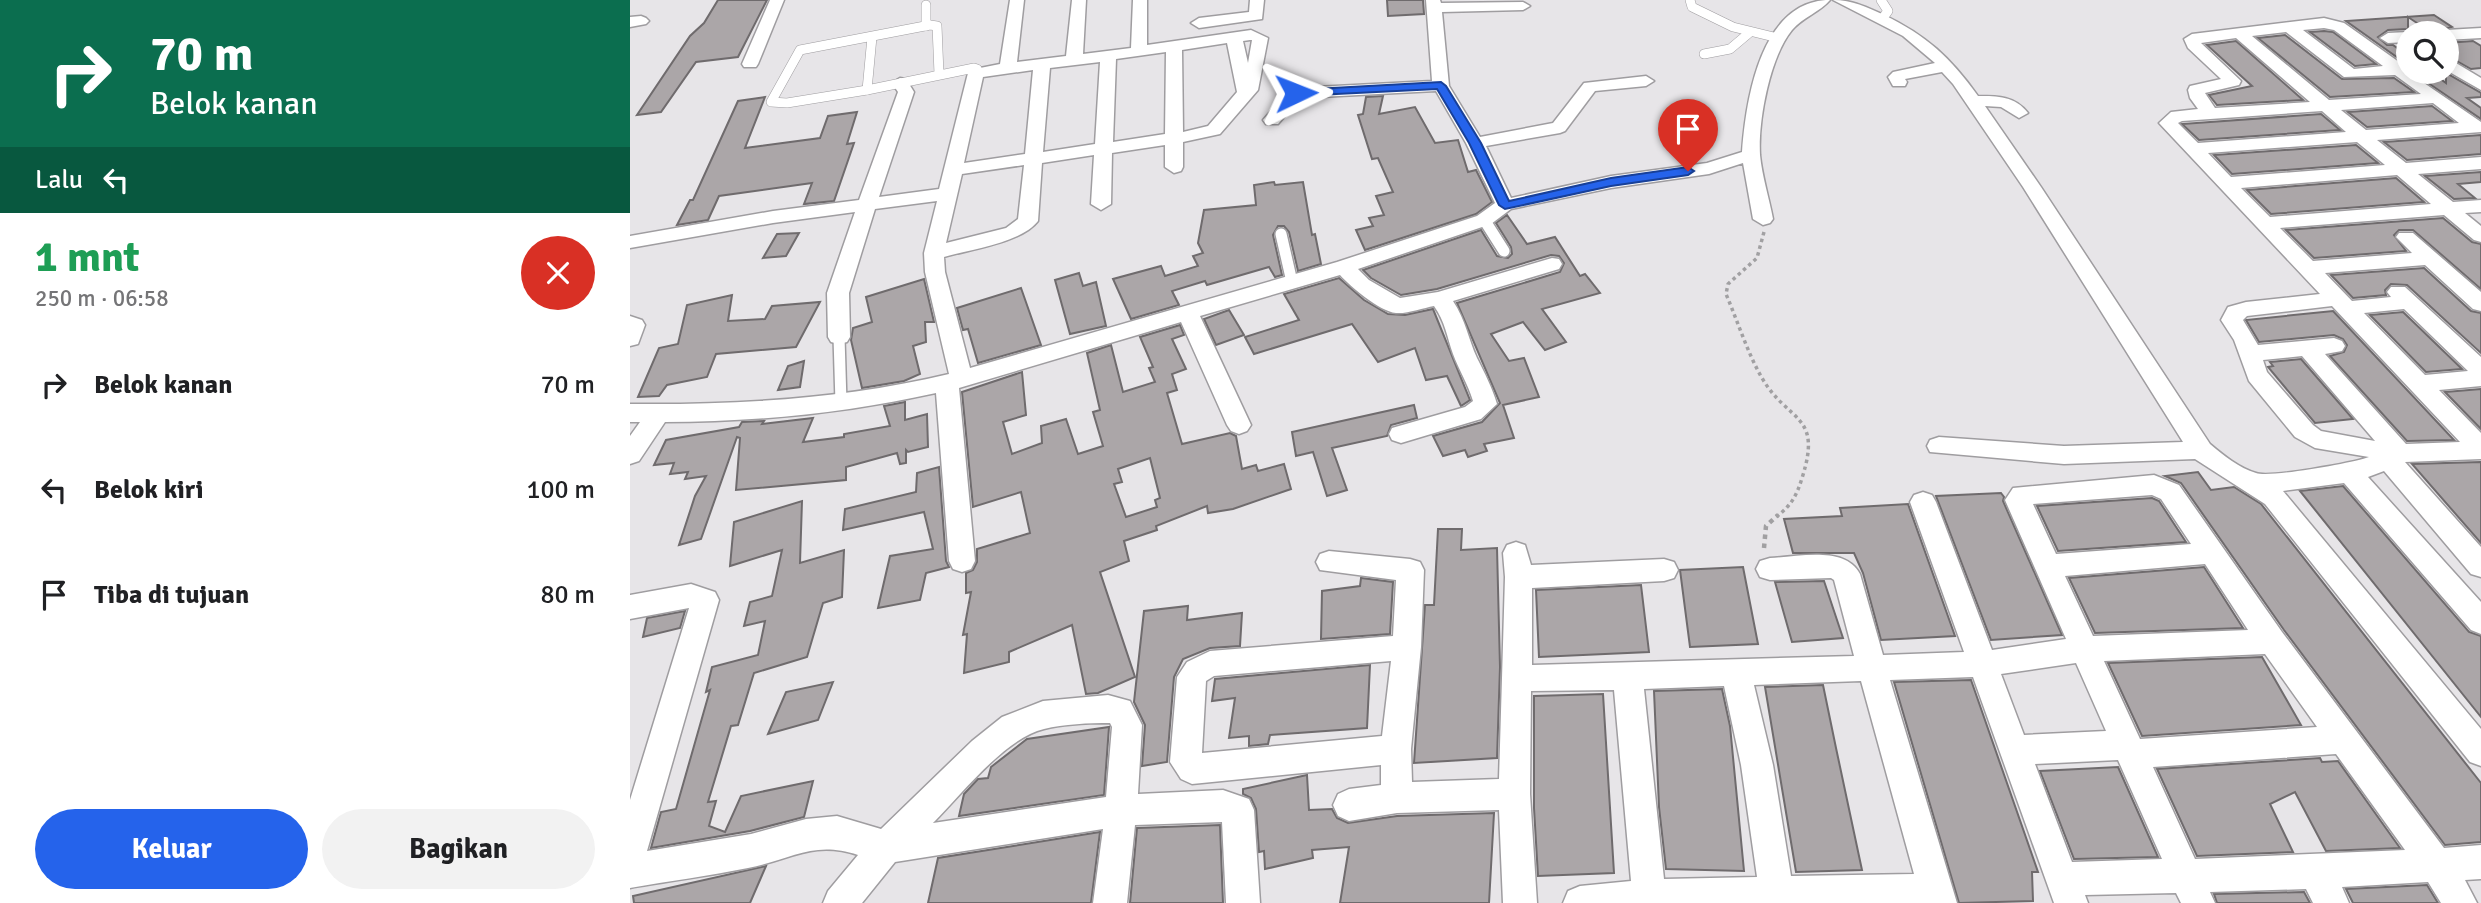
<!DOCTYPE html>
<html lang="id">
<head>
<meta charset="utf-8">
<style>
  body { margin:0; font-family:Signika,sans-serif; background:#f2f2f2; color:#202124; height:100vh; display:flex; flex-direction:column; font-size:26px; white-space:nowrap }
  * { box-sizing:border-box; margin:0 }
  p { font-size:23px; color:#757577 }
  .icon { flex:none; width:38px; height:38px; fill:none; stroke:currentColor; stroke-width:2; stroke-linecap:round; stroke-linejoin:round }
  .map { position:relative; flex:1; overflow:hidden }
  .drawer { display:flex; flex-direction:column; background:#fff; width:630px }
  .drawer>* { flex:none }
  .banner { background:#0b6e4f; color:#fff; overflow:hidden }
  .fabs { position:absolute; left:1766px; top:21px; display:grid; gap:14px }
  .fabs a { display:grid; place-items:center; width:63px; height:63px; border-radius:50%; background:#fff; box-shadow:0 4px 18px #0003; font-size:35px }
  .pin { position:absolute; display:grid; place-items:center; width:60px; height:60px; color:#fff; margin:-72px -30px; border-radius:50% 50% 50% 0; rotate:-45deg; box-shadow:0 0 7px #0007 }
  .pin .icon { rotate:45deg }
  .me { position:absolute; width:77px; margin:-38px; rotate:88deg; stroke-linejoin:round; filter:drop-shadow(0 0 5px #0008) }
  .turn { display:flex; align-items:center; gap:24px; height:147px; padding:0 35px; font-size:32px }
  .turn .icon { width:91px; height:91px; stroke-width:2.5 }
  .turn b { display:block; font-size:49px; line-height:60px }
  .then { display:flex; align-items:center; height:66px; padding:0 35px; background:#0003; gap:14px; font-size:26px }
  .round { display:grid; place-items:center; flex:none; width:74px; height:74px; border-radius:37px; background:#f2f2f2 }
  .headline { display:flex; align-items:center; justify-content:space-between; height:119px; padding:0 35px }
  h1 { font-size:42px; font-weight:700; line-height:52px; color:#1e9e55 }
  .primary-button { display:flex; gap:14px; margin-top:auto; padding:14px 35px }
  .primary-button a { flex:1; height:80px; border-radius:42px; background:#2563eb; color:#fff; font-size:28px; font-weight:700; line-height:80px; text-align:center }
  .primary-button a+a { background:#f2f2f2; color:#202124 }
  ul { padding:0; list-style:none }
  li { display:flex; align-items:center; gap:21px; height:105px; padding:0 35px }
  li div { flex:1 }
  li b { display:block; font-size:26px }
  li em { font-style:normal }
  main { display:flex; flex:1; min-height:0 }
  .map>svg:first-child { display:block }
  .building { fill:#aba6a8; stroke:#6f6b6d; stroke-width:2; fill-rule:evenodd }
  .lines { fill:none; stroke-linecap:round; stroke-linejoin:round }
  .service-far1-casing { stroke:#9f9da0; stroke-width:10 }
  .service-casing { stroke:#9f9da0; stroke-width:14 }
  .minor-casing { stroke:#9f9da0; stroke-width:3 }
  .path-far1 { stroke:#a1a0a2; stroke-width:3.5; stroke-dasharray:3.5 3.5; stroke-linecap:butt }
  .path { stroke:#a1a0a2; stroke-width:4.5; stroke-dasharray:4.5 4.5; stroke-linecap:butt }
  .service-far1 { stroke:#fff; stroke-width:9 }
  .service { stroke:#fff; stroke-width:11 }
  .minor { fill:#fff; fill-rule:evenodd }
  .route { fill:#2563eb; stroke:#184099; stroke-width:2 }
</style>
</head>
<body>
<main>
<section class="drawer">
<div class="banner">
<div class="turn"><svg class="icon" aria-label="right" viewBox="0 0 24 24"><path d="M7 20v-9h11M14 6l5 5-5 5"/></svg><div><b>70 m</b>Belok kanan</div></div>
<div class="then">Lalu<svg class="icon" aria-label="left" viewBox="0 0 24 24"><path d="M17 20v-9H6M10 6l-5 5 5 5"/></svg></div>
</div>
<div class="headline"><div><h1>1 mnt</h1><p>250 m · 06:58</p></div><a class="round" style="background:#d93025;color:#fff"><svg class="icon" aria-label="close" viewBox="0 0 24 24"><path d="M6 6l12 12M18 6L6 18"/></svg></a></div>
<ul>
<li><svg class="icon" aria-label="right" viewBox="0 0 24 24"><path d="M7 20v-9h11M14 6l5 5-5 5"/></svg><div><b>Belok kanan</b></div><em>70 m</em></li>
<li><svg class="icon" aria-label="left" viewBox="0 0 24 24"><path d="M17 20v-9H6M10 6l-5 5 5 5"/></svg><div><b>Belok kiri</b></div><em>100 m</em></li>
<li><svg class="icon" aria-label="arrive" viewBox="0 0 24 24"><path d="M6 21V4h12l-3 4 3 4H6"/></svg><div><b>Tiba di tujuan</b></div><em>80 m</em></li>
</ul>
<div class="primary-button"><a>Keluar</a><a>Bagikan</a></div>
</section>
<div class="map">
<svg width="1851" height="903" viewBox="0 0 1851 903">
  <rect width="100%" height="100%" fill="#e7e5e8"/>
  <g class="building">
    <path d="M88,0H137L108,57L66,62L31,112L7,115L60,36L74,23Z"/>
    <path d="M757,0H793L794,14L758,16Z"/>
    <path d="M1804,15L1822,27L1802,33L1778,17V29L1758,30L1748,37L1757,45H1763L1778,56V65L1716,21Z"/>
    <path d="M1694,31L1703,32L1746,64L1725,66L1680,32Z"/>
    <path d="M1655,35L1712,79L1764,78L1784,92L1700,97L1628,38Z"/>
    <path d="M1606,41L1673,100L1587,105L1579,95L1622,86L1577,45Z"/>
    <path d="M1843,41L1851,46V68L1841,69L1816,55V43Z"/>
    <path d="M1782,72H1801L1816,83V73L1851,93V97L1837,98L1851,108V119Z"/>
    <path d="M753,96L749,114L785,107L805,143L828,140L838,172L846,170L862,202L846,214L735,250L726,230L743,226L739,218L754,215L746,196L763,192L748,158L742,159L728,115L733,114L736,97Z"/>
    <path d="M135,97L115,148L190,138L198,116L227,112L217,144L224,143L204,201L174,204L182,183L89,196L78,220L47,225L60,200H63L108,101Z"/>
    <path d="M1802,106L1822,121L1737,127L1718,112Z"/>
    <path d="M1691,114L1710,130L1569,140L1552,124Z"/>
    <path d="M1851,135V154L1777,160L1754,142Z"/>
    <path d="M1726,145L1748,163L1602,174L1584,155Z"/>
    <path d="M1851,172V182L1828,184L1845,198L1824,199L1795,176Z"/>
    <path d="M1766,178L1794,202L1641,214L1617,190Z"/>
    <path d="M644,182L645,185L673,182L682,235L685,234L691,264L668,271L659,232L654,226H648L643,235L652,275L645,277L639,267L577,285L575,281L542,291L549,305L501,319L483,279L531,266L535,276L568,266L563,256L573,253L568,243L574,210L626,205L624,185Z"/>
    <path d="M877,215L897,244L925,237L950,276L955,274L970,293L912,309L936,342L915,350L893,322L861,334L879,361L894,358L909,397L873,405L884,438L854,444L857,451L838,457L835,450L813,456L803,436L852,422L870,403L827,303L930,272L934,263L929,256L921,255L807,289L771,295L741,278L733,270L851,230L867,256L878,258L882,254L881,247L866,223Z"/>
    <path d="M1813,218L1842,242L1851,244V289L1783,230H1769L1764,235L1776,251L1684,258L1656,230Z"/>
    <path d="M169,233L156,256L133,258L147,234Z"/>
    <path d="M1794,268L1841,311L1851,313V353L1777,285L1761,284L1755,290L1756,295L1723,298L1701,275Z"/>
    <path d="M449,273L453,286L466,282L476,326L440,334L425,280Z"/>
    <path d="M709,278L734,300L758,314L775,315L803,309L840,400L831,406L817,376L796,380L785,348L748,362L722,324L624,354L615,337L669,320L654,294Z"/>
    <path d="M294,279L304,322H295L296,342L283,346L290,374L274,381L232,388L221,340L223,328L242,322L236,297Z"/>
    <path d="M391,288L411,345L348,363L338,329L333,330L327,308Z"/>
    <path d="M102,295L98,321L135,319L142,306L190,302L166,347L86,354L77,377L37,385L29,396L8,397L29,348L48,344L57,305Z"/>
    <path d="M599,310L614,335L586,345L574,319Z"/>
    <path d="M1703,311L1824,440L1777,441L1700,356L1714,352L1717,345L1713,339L1704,335L1629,342L1616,320Z"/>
    <path d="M1773,312L1832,369L1796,372L1740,315Z"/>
    <path d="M550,325L554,335L542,339L556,369L542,374L547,390L537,393L552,444L600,433L606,436L612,469L626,465L628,471L654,464L661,489L603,509L578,513L577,506L526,526L527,530L494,541L499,561L470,572L505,677L468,693L456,694L442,625L379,652V662L334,673L337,634L333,635L341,592L336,593V573L343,570L347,562V549L400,533L391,492L343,507L332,392L392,372L396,415L373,422L382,454L412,443L411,426L436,419L448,454L473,446L463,412L470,410L457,353L481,345L493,392L525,382L519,368L523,367L510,337ZM520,458L530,498L525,500L527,507L496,517L484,484L492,482L488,469Z"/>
    <path d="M1671,359L1723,419L1685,423L1638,367L1643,366L1640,362Z"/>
    <path d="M174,361L170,387L148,390L158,366Z"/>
    <path d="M1851,389V429L1815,392Z"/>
    <path d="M275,402V420L297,414L298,447L278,452L276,450V463L270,464L267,453L216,467V480L106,490L110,438L107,437L71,539L49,545L65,496L76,476L55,479L58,472L40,474L44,463L24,465L36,440L109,427L112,422L134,421L132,424L183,418L173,442L214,437V434L260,426L254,406Z"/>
    <path d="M784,405L787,418L761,425L757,436L702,448L717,490L697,496L683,452L666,456L662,432Z"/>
    <path d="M1851,462V543L1782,464Z"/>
    <path d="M309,467L316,561L319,567L296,573L290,600L248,608L260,556L303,549L294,512L213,530L215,509L286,492L287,473Z"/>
    <path d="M1568,472L1581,490L1604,487L1631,504L1851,783V842L1815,845L1654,630L1551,483L1535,476Z"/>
    <path d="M1713,486L1839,632L1851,636V717L1670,491Z"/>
    <path d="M1371,493L1374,497L1373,501L1432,635L1361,640L1306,496Z"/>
    <path d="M1522,498L1529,501L1556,542L1428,551L1407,506Z"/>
    <path d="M172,501L170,563L214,550L212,597L193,603L177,657L124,673L108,725L101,726L78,802L86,801L79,826L95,832L111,796L183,781L174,817L120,831L21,848L31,812L46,809L80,690L76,692L82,667L128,655L135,621L114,626L120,602L142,596L152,550L100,566L104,522Z"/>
    <path d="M1278,504L1325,636L1251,640L1233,573L1224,553H1163L1154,519L1212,516L1210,508Z"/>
    <path d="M808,529H832L831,550L867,548L870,667L867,758L784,763L795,605H804Z"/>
    <path d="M1113,567L1128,644L1060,647L1050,570Z"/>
    <path d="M1574,567L1613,628L1465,633L1439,578Z"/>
    <path d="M731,578L763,582L760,634L691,639L692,591L730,586Z"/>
    <path d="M1194,581L1213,638L1162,642L1145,582Z"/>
    <path d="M1011,585L1019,652L909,657L906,590Z"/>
    <path d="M558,606L557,620L612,613L610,646L580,648L553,659L544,677L537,762L512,766L515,725L504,702L514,611Z"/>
    <path d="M55,611L50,628L13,637L17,618Z"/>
    <path d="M1632,657L1671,725L1512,736L1478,663Z"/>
    <path d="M740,665L737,728L640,735L638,744L619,746V736L599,738L605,698L582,701L585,679Z"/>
    <path d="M1341,680L1408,872H1402L1403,901L1329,903L1264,682Z"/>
    <path d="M203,682L188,720L138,734L156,692Z"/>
    <path d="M1193,685L1206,748L1232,870L1166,872L1135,687Z"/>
    <path d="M1092,689L1100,726L1114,871L1036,869L1029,807L1024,691Z"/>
    <path d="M973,694L984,873L908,876L904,808V696Z"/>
    <path d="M479,727L474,795L329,816L334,794L348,779L358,778L361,767L397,739Z"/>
    <path d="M1690,758L1692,762L1708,761L1770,848L1696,851L1665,792L1640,804L1663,852L1567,856L1527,769Z"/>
    <path d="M1488,767L1528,857L1444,859L1410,771Z"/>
    <path d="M677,775L679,810L702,809L707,818L718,823L767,816L864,813L859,903H710L719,847L682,850L683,858L635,869L634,851L629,852L626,809L621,798L613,794V789Z"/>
    <path d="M590,825L593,903H500L507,828Z"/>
    <path d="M470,832L461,903H298L308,858Z"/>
    <path d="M136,866L120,903H4L3,896Z"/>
    <path d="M1797,885L1808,903H1723L1716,889Z"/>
    <path d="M1674,892L1680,903H1587L1584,894Z"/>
  </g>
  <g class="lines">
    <g class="service-far1-casing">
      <g id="service-far1">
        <path d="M1060,0L1062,7L1103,27L1148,38"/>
        <path d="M1251,0L1258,11L1252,19"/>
        <path d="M296,5V26"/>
        <path d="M1074,54L1100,49L1119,33"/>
        <path d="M309,74L307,26L300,25L170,50L141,102L157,103L237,90L344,68L347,69L346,73"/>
        <path d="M237,90L242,37"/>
        <path d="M854,220L856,223"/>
      </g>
    </g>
    <g class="service-casing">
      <g id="service">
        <path d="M855,221L874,251"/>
        <path d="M651,234L662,282"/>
        <path d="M209,337L211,403"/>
      </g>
    </g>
    <g class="minor-casing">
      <g id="minor">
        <path d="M140,0H154L128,64L126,67H114L112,64Z"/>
        <path d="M380,0H394L387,62L436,56L442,0H456L453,54L501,48L503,0H517V45L621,30L638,38L628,90L590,134L553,142V167L551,171L544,173L535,167V145L482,153L481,204L471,210L461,204L464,155L412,163L408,221C391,243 341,249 314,257L315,272L340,368L707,262L847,216L865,203L836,143L806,91L671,98L648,124H636L633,120L660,89L666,88L802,81L796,0H810L811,3L893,2L900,6L893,10L812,12L819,86L850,137L923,123L954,83L1016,76L1024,81L1016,86L965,91L935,131L930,133L856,146L881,198L981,176L1077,163L1112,152C1116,99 1131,0 1200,0C1190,12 1173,17 1162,30C1140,57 1128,120 1130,155C1132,176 1139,198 1143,219L1140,223L1133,225L1123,219L1113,163L1079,174L981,188L881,209L861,224L728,269L739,280L770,298L808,292L922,258L929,259L932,264L929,269L823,301C836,321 838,338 847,358C855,374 862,387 867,404L851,419L771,443L762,440L759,434L762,428L835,407L843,401C838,384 829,370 823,354C817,337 815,321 804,306C793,308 777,314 766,313C749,311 721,287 710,275L570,316L621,425L617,431L609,434L601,431L597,425L551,322L329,388L345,561L341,569L332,572L323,569L319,561L306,393C217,413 126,422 35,422L9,461L0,464V436L10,422H0V404C107,405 214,399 319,374L295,272L294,253L307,201L245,209L219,293L220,337L217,342L209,344L201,342L198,337L197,293L225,212L143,223L0,248V236L143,211L229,200L268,92L262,83L270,78L276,79L284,92L249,197L309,189L338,73L340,70L370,64ZM620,40H622L618,63L613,41ZM597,43L607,92L578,126L553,132L552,50ZM536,52L535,134L483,142L486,59ZM470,62L465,144L413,152L420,68ZM403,70L395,154L334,163L353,77ZM394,165L388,219L376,228L316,243L332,174Z"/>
        <path d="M620,0H634L632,19L569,28L561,23L569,18L619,12Z"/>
        <path d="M1203,0C1223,0 1236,7 1254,15C1296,35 1321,58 1348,96C1368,96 1385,96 1398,113L1389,118L1371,107L1355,106L1411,187L1580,444C1593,455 1609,468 1626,473C1639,478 1723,463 1739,457L1685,448L1665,437L1619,381L1604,340L1591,320L1598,307L1616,302L1690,294L1529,123L1541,112L1568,109L1560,98L1558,90L1560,86L1591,79L1558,48L1554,39L1562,34L1694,18L1714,23L1776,67L1778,72L1851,122V132L1747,140L1776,163L1851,157V169L1788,174L1823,202L1851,200V212L1835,213L1851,226V242L1844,240L1814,215L1650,228L1683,261L1782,253L1766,237L1769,233H1783L1851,292V311L1843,309L1795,265L1695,273L1722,301L1761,297L1757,292L1761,287H1775L1851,357V386L1809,390L1851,433V459L1775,462L1851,547V577L1841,574L1754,471L1738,477L1851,602V634L1841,630L1714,483L1653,491L1851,729V766L1840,762L1635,504L1565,459L1434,464L1300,452L1297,446L1300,440L1309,437L1434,446L1553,442L1393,187L1323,84L1312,72L1275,79L1277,82L1275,86H1263L1258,77L1263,72L1305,63L1273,36ZM1694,28L1704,30L1753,66L1724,69L1673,30ZM1656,32L1714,77L1765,75L1791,94L1699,100L1622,36ZM1606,38L1680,102L1585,108L1575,93L1609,85L1611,81L1571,43ZM1803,103L1829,123L1736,130L1711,110ZM1692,111L1716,132L1568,143L1548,123L1552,121ZM1727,142L1755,165L1601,177L1578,153ZM1767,175L1801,204L1640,217L1611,188ZM1702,306L1830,442L1776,444L1695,354L1712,351L1715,346L1712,341L1704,338L1628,345L1613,320L1617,316ZM1774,309L1838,371L1795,375L1734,313ZM1672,356L1745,441L1691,431L1683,425L1637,372L1633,360Z"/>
        <path d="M11,16L16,18L19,21L16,24L0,27V17Z"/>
        <path d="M1851,28V38L1816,40V33H1809L1816,30Z"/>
        <path d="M1778,32L1782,33H1778V42L1758,43L1750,38L1758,33Z"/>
        <path d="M1816,57L1851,78V90L1816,70Z"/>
        <path d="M0,316L12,320L15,325L8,344L0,346Z"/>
        <path d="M1524,475L1549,485L1652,632L1814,848L1851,845V879L1835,880L1847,903H1811L1798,882L1712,887L1719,903H1683L1676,889L1580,892L1585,903H1551L1546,893L1455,895L1458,903H1424L1343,677L1260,680L1327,903H933L938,891L950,886L1001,881L984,690L901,691L900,794L907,903H873L869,810L767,813L719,821L708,816L703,805L708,794L719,789L751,785V765L562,784L551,779L540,762L547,677L557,662L580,651L763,636L766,580L690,570L686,562L690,554L699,551L780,559L790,562L794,570L791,647L781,749L782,782L869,779L875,577L873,553L877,545L886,542L895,545L901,565L1034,559L1044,562L1048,570L1044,578L1034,581L902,588V665L1224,656L1204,580L1201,578L1140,580L1130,577L1126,569L1130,561L1140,558C1167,557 1215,545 1230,574L1253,655L1334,652L1280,502L1284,495L1293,492L1302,495L1306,502L1362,650L1436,639L1375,500L1383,488ZM1522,495L1531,499L1561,544L1426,554L1403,504ZM1575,564L1618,630L1463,636L1435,576ZM1635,654L1687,727L1510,739L1474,661ZM761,661L752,736L572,753L576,681L584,676ZM1446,663L1476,731L1394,735L1371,674ZM1231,681L1284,874L1161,876L1143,765L1124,685ZM1094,686L1111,765L1127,877L1034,879L1014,689ZM1706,754L1775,850L1565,859L1523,767ZM1488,760L1532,859L1442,862L1405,764Z"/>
        <path d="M61,584L85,592L89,600L17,851L121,834L176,819L207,816L251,829L342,741L372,717L413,701L478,695L500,701L512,725L508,794L593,790L619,799L624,810L630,903H596L592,822L505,825L497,903H463L473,829L265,862L232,903H193L198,891L228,855C182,840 161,860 118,868C79,876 39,881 0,888V800L59,608L0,619V595ZM480,723L482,727L476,797L303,823C331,795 375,738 414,729C434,724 459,723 480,723Z"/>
      </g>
    </g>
    <path class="path-far1" d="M1134,232L1127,258L1098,284L1096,294C1108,322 1117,352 1132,378C1158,423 1193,413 1172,478C1167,495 1161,506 1146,517"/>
    <path class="path" d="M1134,548L1136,526L1148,515"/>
    <use href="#service-far1" class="service-far1"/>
    <use href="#service" class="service"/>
    <use href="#minor" class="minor"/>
  </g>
  <path class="route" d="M811,82L816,86L851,143L879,201L981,178L1058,167L1064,171L1058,175L981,186L875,209L869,205L839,143L807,89L666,96L660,93L666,90Z"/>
</svg>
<div class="fabs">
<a><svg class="icon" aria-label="search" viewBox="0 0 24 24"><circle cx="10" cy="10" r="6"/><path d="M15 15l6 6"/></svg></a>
</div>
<div class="pin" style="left:1058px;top:171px;background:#d93025"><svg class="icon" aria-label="arrive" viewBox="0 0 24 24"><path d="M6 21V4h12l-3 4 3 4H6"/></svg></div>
<svg class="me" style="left:666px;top:93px" viewBox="-20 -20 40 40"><path d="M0-17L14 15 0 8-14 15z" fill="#2563eb" stroke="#fff" stroke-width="4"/></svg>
</div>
</main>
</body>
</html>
